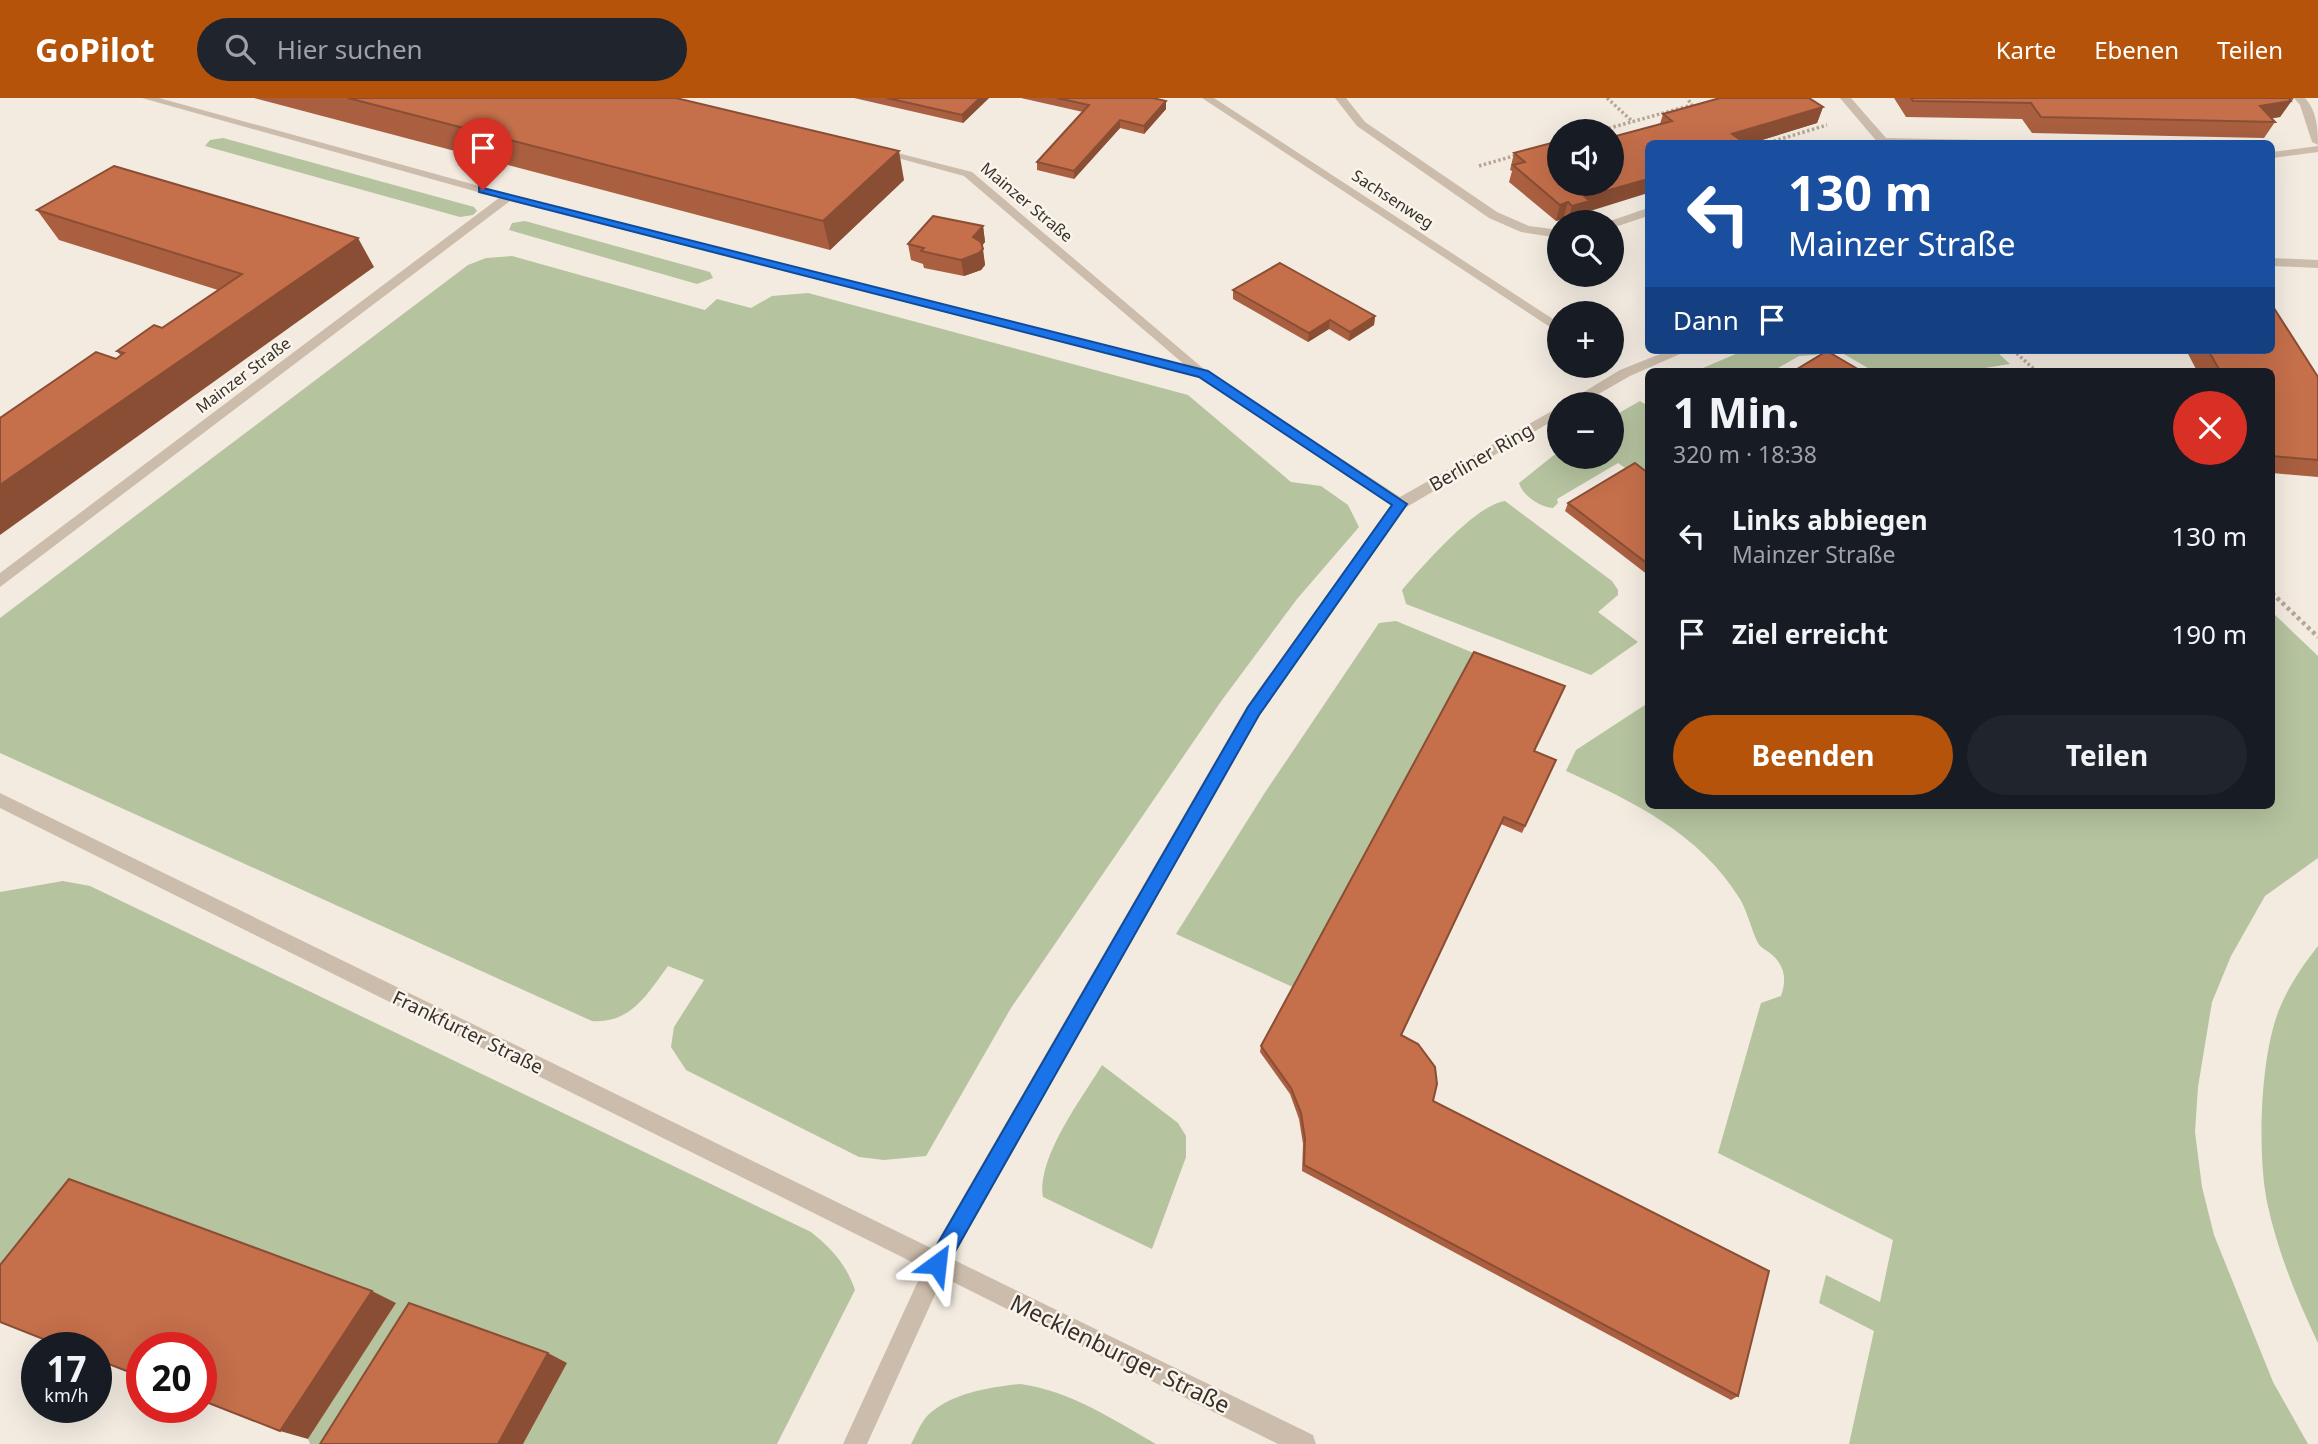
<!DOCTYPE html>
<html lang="de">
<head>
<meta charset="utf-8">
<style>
  body { margin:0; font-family:"Noto Sans",sans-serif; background:#20242c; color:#f1f3f6; height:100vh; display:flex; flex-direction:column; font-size:26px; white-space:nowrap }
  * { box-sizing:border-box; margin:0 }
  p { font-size:23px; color:#9ea1a6 }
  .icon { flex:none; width:38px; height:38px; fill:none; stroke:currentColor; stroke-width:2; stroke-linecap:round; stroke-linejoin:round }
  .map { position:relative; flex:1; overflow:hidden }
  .side { position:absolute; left:1645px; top:270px; width:630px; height:441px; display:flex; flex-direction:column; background:#171b24; border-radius:10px; box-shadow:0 7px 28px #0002 }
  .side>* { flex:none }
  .top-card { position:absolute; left:1645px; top:42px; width:630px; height:214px; border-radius:10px; box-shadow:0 7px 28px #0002; background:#1a4fa0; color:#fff; overflow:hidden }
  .buttons { position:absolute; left:1547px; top:21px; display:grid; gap:14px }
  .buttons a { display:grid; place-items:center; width:77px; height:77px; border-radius:50%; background:#171b24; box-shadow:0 7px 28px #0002; font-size:35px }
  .speed { position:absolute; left:21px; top:1234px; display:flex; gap:14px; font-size:35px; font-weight:700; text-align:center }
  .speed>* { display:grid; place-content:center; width:91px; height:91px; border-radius:50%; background:#171b24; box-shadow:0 7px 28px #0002; line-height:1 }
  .speed small { font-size:18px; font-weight:400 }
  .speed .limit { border:10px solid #d22; background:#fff; color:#111 }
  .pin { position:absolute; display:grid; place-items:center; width:60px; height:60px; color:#fff; margin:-72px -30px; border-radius:50% 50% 50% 0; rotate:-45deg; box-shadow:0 0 7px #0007 }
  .pin .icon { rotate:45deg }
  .me { position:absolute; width:77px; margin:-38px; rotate:30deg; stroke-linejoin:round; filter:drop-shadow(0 0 5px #0008) }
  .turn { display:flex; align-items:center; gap:24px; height:147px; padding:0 28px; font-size:32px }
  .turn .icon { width:91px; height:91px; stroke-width:2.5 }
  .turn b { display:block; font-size:49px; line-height:60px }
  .then { display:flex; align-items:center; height:66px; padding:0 28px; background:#0003; gap:14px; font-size:26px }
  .round { display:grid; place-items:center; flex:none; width:74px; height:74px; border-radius:37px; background:#20242c }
  .head { display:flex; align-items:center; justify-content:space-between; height:119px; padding:0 28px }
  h1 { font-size:42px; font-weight:700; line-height:52px }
  .primary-button { display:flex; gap:14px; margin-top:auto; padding:14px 28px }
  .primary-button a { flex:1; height:80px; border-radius:42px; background:#b45309; color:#fff; font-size:28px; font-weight:700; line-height:80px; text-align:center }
  .primary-button a+a { background:#20242c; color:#f1f3f6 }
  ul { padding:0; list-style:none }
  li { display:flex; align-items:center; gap:21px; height:98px; padding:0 28px }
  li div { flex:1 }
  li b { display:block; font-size:26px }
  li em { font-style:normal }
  header { display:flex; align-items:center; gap:42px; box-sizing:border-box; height:98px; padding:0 35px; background:#b45309; color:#fff }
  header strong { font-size:33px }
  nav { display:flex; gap:38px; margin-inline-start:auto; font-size:24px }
  .search { width:490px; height:63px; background:#20242c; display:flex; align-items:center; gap:18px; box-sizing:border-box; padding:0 24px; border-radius:38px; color:#9ea1a6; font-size:26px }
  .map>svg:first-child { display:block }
  .green { fill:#b5c39f }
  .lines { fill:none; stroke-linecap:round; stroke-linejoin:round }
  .path-far1 { stroke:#b7a695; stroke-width:3.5; stroke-dasharray:2.5 2.5; stroke-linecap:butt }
  .path { stroke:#b7a695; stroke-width:4.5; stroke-dasharray:3.5 3.5; stroke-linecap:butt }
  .minor { fill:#ccbcab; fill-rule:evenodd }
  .wall { fill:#a95f40 }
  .shaded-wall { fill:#8a4e34 }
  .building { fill:#c56f4b; stroke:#8a4e34; stroke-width:2 }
  .route { fill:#1a73e8; stroke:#114b97; stroke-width:2 }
  .labels { text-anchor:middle; stroke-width:5; stroke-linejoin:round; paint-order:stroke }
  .far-street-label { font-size:16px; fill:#39302a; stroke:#faf5ec }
  .street-label { font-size:19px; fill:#39302a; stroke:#faf5ec }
  .near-street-label { font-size:23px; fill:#39302a; stroke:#faf5ec }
</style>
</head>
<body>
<header>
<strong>GoPilot</strong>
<div class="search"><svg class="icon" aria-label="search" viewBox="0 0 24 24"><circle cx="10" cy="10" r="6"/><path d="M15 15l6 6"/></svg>Hier suchen</div>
<nav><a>Karte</a><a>Ebenen</a><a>Teilen</a></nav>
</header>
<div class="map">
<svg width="2318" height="1346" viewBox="0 0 2318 1346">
  <rect width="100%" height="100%" fill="#f3ebe0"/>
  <g class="green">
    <path d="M223,40L474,109L477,113L473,117L460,119L205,48L210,42Z"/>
    <path d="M525,123L710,174L713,180L697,186L509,132L512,125Z"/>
    <path d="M512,158L705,212L717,201L751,210L772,198L808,195L1188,297L1291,384L1321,388L1348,407L1359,429L1297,501L1222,602L1011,910L926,1058L884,1062L859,1059L686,972L671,949L674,929L704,882L668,868C648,895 631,926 592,923L0,655V520L468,167L486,160Z"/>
    <path d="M1745,252H1825L1826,253L1816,257L1799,258L1773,273H1696Z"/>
    <path d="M1837,252H1995L2010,266L1985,270L1987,273H1873Z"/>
    <path d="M1640,303L1648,308V386L1618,365L1557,401L1558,405L1553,410C1540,409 1523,398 1519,385L1559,353V359H1612V319Z"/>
    <path d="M1505,403L1612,483L1618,492V497L1598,514L1638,544L1591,577L1406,506L1402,492C1423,468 1475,407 1505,403Z"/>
    <path d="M2272,514L2318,558V760L2265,798L2231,858L2212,904L2198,989L2195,1034L2202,1089L2214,1137L2273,1284L2308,1346H1849L1874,1233L1819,1205L1826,1177L1880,1204L1893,1142L1718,1055L1761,905L1781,898C1787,881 1785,867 1770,855C1766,852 1761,850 1758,845C1751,831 1748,815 1740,801C1699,735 1634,704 1566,673L1576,652L1648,605V707H2272Z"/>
    <path d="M1396,523L1505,568L1295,890L1176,836L1264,696L1379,525Z"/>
    <path d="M63,783L90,788L811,1134C832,1151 846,1166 855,1192L777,1346H310L308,1341L395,1206L0,1223V794Z"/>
    <path d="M2318,848V1245C2297,1201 2277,1152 2267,1104C2257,1053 2260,954 2281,907C2290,886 2304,866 2318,848Z"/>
    <path d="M1102,967L1178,1025L1186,1038V1059L1152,1151L1043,1099C1037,1059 1081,1002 1102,967Z"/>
    <path d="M1020,1286C1071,1293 1112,1321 1156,1346H911C916,1337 921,1324 928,1317C951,1295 990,1289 1020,1286Z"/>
  </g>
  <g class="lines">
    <g class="path-far1">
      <path d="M1607,0L1633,24"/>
      <path d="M1599,33L1692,7L1687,0"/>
      <path d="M1764,46L1827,27"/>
      <path d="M1479,68L1517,57"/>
      <path d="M2013,252L2036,273"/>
    </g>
    <path class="path" d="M2272,495L2318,539"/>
    <g class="minor">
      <path d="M142,0H159L512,97L1185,267L964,78L872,53L878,50L972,74L1205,272L1400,399L1559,309V319L1405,410L1259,618L952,1161L1313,1337L1316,1346H1278L943,1179L867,1346H843L924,1170L0,710V695L933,1151L1247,608L1391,407L1198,279L510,103L0,489V475L499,100Z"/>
      <path d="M1202,0H1214L1559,225V235Z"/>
      <path d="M1335,0H1346L1365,24L1497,114L1529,128L1559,132V140L1521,134L1489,120L1357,28Z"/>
      <path d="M1840,0H1851L1886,40L2029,43L2034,46H1879Z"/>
      <path d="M2294,0H2305C2317,13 2318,31 2318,47L2312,44L2300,7Z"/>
      <path d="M2318,48V54L2272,60V54Z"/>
      <path d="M1648,110V118L1612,130V124H1607Z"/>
      <path d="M2272,160L2318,162V170L2272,168Z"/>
      <path d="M1670,252H1689L1630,278L1581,306H1564L1620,272Z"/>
    </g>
  </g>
  <g class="wall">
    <path d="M254,0H676L904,82L830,152Z"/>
    <path d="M854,0H989L963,25Z"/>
    <path d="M1021,0H1153L1166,11L1144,36L1120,30L1074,81L1037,72V64L1083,14Z"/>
    <path d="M1894,0H2294L2280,19L2272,20L2275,24L2264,40L2032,35L2022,21L1906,19Z"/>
    <path d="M1823,9L1817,25L1749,46H1648L1587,114L1585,119L1568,124L1563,121L1556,123L1509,84L1512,73L1510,72L1514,55L1559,86L1660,26L1663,16Z"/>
    <path d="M37,112L374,169L121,258L117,253L162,230L218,192L59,142Z"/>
    <path d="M983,128L985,144L982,148L985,167L981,172L964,178L924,170L923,166L911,162L908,146Z"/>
    <path d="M1233,192L1375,218L1374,227L1349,243L1329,231L1308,244L1233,201Z"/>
    <path d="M2186,252H2272L2318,279V379L2272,375V273H2197Z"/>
    <path d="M1648,375V477L1565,413L1568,405Z"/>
    <path d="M1534,653L1556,662L1522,735L1501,726L1402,937L1433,1003L1738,1298L1731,1302L1302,1073L1303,1046L1299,1021L1290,996L1260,954L1261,948Z"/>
  </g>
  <g class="shaded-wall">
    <path d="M980,0H989L963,25L962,17Z"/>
    <path d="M1166,3V11L1144,36V28Z"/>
    <path d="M2291,3L2280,19L2255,23L2260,8Z"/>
    <path d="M1823,9L1817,25L1749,46H1728L1732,36Z"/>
    <path d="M1120,22V30L1074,81V73Z"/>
    <path d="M899,53L904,82L830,152L823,123Z"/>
    <path d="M1648,81V95L1587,114L1585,119L1568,124L1572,108L1585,99Z"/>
    <path d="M1568,104L1563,121L1556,123L1560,107Z"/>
    <path d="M983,128L985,144L975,155L973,139Z"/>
    <path d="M358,140L374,169L0,437V387Z"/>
    <path d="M983,151L985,167L981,172L964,178L961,162Z"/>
    <path d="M1375,218L1374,227L1349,243L1350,234Z"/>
    <path d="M1330,222L1329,231L1308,244L1309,235Z"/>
    <path d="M372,1193L396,1205L308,1341L280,1333Z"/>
    <path d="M548,1255L567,1265L523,1346H498Z"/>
  </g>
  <g class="building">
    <path d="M348,0H676L899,53L823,123Z"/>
    <path d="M887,0H980L962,17Z"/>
    <path d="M1057,0H1153L1166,3L1144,28L1120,22L1074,73L1037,64L1089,7Z"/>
    <path d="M1720,0H1809L1823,9L1732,36L1746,46H1648V81L1585,99L1590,103L1572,108L1568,104L1560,107L1513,67L1525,64L1514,55L1559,43V86H1612V39L1672,23L1663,16Z"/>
    <path d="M1911,0H2289L2291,3L2260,8L2275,24L2041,19L2031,5L1913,3Z"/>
    <path d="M114,68L358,140L0,387V320L96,254L116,261L124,255L117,253L154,227L162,230L242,176L37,112Z"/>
    <path d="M933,118L983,128L973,139L981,144L983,151L979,155L961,162L921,153L924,150L908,146Z"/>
    <path d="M1280,165L1375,218L1350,234L1330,222L1309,235L1233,192Z"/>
    <path d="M2272,207L2318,279V362L2272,358V273H2220L2208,252H2272Z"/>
    <path d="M1827,253L1861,273H1794Z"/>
    <path d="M1635,365L1648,375V466L1568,405Z"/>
    <path d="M1474,554L1565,588L1534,653L1556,662L1525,728L1504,719L1401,937L1418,946L1435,969L1437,986L1433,1003L1769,1173L1738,1298L1304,1067L1305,1041L1301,1015L1291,990L1261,948Z"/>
    <path d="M69,1081L372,1193L280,1333L201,1302V1250H142V1279L96,1261V1250H66L0,1224V1167Z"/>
    <path d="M409,1205L548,1255L498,1346H320Z"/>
  </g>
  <path class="route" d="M479,89L1208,273L1407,406L1259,617L944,1173L937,1176L930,1173L927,1166L930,1159L1248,609L1392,407L1199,279L479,94Z"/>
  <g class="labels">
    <g class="far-street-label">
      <text transform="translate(1393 101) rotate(33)" y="6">Sachsenweg</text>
      <text transform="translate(1027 104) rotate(40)" y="6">Mainzer Straße</text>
      <text transform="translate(243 277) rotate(-37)" y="6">Mainzer Straße</text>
    </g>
    <g class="street-label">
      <text transform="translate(1481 359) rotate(-30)" y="7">Berliner Ring</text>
      <text transform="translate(468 934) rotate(26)" y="7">Frankfurter Straße</text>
    </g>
    <g class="near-street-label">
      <text transform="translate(1120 1256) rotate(26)" y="8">Mecklenburger Straße</text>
    </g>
  </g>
</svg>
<div class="buttons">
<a><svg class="icon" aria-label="sound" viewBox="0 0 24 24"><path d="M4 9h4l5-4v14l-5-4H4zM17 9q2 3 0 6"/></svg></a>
<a><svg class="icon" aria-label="search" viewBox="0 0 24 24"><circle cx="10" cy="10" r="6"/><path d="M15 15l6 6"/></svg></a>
<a>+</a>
<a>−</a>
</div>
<div class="speed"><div>17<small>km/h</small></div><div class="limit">20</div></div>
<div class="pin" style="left:483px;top:92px;background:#d93025"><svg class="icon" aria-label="arrive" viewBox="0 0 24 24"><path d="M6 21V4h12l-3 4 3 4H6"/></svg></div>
<svg class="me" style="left:937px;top:1166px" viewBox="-20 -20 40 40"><path d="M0-17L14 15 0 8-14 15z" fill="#1a73e8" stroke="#fff" stroke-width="4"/></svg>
<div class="top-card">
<div class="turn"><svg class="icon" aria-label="left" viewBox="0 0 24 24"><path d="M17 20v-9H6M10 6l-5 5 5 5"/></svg><div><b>130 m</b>Mainzer Straße</div></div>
<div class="then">Dann<svg class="icon" aria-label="arrive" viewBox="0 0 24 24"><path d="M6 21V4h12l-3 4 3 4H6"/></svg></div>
</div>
<section class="side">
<div class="head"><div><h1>1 Min.</h1><p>320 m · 18:38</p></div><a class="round" style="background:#d93025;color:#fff"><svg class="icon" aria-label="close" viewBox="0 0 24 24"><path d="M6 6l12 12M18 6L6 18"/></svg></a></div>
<ul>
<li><svg class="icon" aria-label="left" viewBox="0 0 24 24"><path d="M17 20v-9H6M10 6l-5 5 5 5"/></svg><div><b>Links abbiegen</b><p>Mainzer Straße</p></div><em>130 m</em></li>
<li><svg class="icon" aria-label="arrive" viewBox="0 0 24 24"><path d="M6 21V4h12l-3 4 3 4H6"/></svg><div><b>Ziel erreicht</b></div><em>190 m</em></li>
</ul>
<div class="primary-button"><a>Beenden</a><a>Teilen</a></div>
</section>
</div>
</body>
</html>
